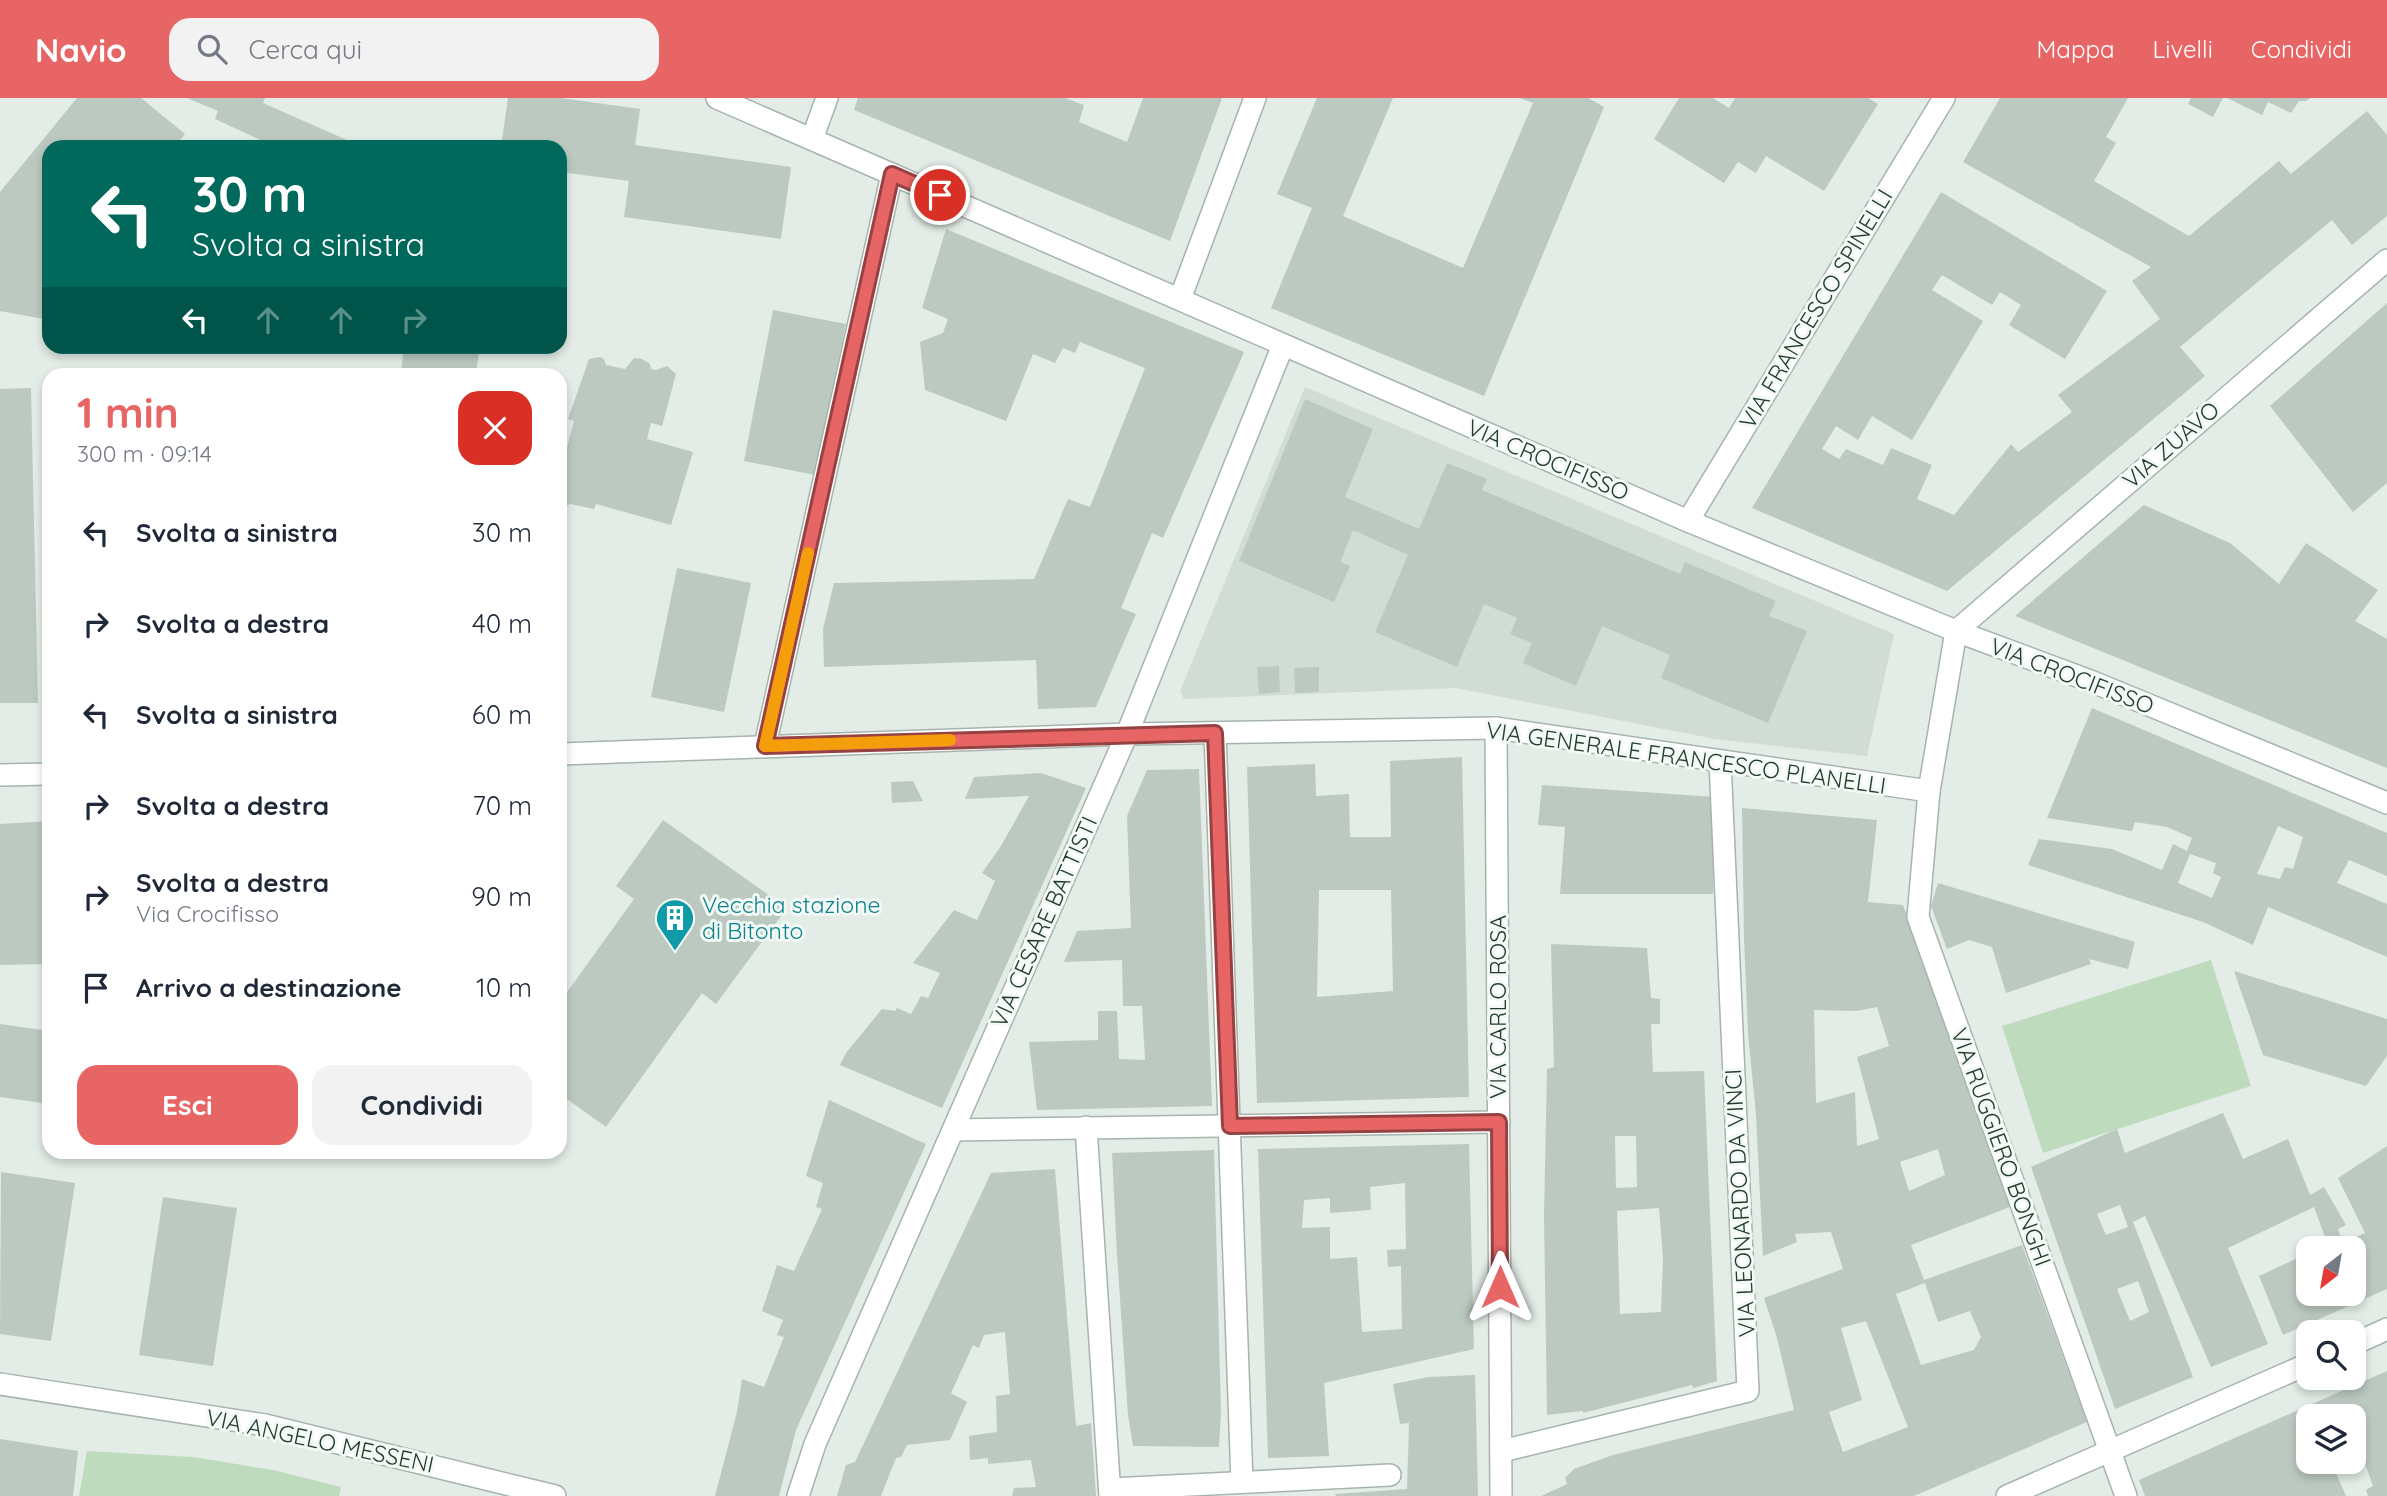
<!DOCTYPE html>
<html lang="it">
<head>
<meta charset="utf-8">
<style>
  body { margin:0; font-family:Quicksand,sans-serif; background:#f2f2f3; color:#1f2937; height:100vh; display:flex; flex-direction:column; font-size:26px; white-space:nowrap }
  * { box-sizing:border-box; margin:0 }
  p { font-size:23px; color:#747a83 }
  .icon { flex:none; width:38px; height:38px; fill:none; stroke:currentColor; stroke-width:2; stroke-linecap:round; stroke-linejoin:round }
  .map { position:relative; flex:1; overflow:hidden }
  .sheet { position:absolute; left:42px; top:270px; width:525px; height:791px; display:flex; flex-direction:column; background:#fff; border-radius:21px; box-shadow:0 4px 10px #0003 }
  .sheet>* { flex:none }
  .banner { position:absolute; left:42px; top:42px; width:525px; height:214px; border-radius:21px; box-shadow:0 4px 10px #0003; background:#00695c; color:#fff; overflow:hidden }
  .needle { width:46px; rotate:211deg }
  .tools { position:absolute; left:2296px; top:1138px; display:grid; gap:14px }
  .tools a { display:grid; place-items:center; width:70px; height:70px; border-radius:14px; background:#fff; box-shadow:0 4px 10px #0003; font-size:35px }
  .pin { position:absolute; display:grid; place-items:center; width:60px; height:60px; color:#fff; margin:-30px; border:4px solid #fff; border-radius:50%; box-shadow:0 2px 7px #0007 }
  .me { position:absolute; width:77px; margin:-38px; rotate:0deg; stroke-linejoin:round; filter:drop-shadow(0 0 5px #0008) }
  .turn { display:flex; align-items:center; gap:24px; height:147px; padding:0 35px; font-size:32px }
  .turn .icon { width:91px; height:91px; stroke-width:2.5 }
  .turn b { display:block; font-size:49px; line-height:60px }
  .lanes { display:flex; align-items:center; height:66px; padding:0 35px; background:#0003; justify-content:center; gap:35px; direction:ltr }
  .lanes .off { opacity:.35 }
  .round { display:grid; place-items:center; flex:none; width:74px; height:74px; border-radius:21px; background:#f2f2f3 }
  .headline { display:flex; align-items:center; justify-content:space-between; height:119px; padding:0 35px }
  h1 { font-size:42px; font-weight:700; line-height:52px; color:#e86565 }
  .primary-button { display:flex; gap:14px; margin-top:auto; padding:14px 35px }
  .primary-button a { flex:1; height:80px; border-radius:21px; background:#e86565; color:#fff; font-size:28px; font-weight:700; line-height:80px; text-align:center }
  .primary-button a+a { background:#f2f2f3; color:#1f2937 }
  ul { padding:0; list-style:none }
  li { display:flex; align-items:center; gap:21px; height:91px; padding:0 35px }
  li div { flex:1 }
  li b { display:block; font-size:26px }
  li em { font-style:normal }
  header { display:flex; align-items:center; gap:42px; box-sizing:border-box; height:98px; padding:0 35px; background:#e86565; color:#fff }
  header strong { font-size:33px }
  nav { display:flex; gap:38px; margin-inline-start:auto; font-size:24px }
  .search { width:490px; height:63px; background:#f2f2f3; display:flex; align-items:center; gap:18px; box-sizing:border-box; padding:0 24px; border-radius:21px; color:#747a83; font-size:26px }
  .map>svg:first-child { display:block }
  .built { fill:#d1dcd4 }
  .green { fill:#bedbbe }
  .building { fill:#bcc9c1; fill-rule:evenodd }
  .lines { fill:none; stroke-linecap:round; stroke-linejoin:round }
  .minor-casing { stroke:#a6b4ac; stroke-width:24 }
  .minor { stroke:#fff; stroke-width:21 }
  .route-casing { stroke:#974242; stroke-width:18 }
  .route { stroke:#e86565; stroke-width:12 }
  .slow { stroke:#f59e0b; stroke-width:12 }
  .labels { text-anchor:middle; stroke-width:6; stroke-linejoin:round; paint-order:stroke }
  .street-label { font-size:23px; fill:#243c30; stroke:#f3f9f5 }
  .culture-label { font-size:23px; fill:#0d838f; stroke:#f3f9f5; text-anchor:start }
</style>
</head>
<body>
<header>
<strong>Navio</strong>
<div class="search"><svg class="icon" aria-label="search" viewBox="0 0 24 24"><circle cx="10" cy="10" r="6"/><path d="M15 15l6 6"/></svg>Cerca qui</div>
<nav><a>Mappa</a><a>Livelli</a><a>Condividi</a></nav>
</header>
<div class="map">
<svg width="2387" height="1398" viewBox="0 0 2387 1398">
  <rect width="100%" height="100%" fill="#e3ece6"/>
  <path class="built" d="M1305,289L1894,536L1867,658L1715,641L1456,590L1184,601L1180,593Z"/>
  <g class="green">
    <path d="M2211,862L2251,988L2043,1055L2002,928Z"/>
    <path d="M87,1353L193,1359L273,1372L341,1389L339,1398H79Z"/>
  </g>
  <g class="building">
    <path d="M77,0H141L185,36L174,49H49V222L0,213V94Z"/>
    <path d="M187,0H265L263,5L356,46L354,49H265L267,45L215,21L218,13Z"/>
    <path d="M508,0H561L640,11L635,47L791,69L781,141L624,119L629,83L560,74V49H501Z"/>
    <path d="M858,0H1065L1084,7L1079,24L1127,44L1143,0H1222L1170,143L854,12Z"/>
    <path d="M1317,0H1393L1343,118L1463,170L1533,5L1520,0H1588L1604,9L1484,298L1271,210L1312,110L1277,96Z"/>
    <path d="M1679,0H1713L1729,10L1735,0H1868L1878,6L1824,93L1766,58L1756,75L1738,64L1724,85L1654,41Z"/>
    <path d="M2000,0H2128L2106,39L2116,45L2094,83L2189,138L2279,63L2291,76L2367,13L2387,37V118L2352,147L2332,122L2180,249L2205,278L1947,493L1752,410L1941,94L2107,193L2065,261L2009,227L2021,207L2000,194L1992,207L1942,177L1932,192L1983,223L1912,342L1872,318L1858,342L1836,328L1822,351L1839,361L1846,351L1883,367L1891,350L1932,367L1917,401L1954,417L2011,346L2018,354L2072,314L2058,297L2160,221L2132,183L2151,169L1963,64Z"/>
    <path d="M2191,0H2223L2213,19L2188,6Z"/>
    <path d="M2227,0H2310L2306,3H2299L2291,15L2268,4L2262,17Z"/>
    <path d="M946,131L1244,254L1163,440L1152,435L1121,510L1136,516L1096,609L1038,611L1036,562L824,569L823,531L834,485L1034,481L1068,401L1090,409L1145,270L1080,244L1075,255L1063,250L1055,265L1033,256L1006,323L925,292L920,244L943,235L948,221L922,210Z"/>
    <path d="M2387,205V385L2353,414L2270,308Z"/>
    <path d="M773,212L846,226L815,377L744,363Z"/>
    <path d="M404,248H480L476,276H401Z"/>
    <path d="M600,259L604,261L606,267L625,271L634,260L642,261L650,266L651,271L656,272L667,268L676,276L662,328L651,325L647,341L693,354L671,427L596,406L594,411L570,406L560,411V376L574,323L568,321L589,261Z"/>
    <path d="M31,290L38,605H0V291Z"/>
    <path d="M1305,301L1373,331L1345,399L1419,431L1447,365L1487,381L1482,392L1680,476L1685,464L1776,503L1769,518L1807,533L1768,625L1661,580L1670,557L1602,528L1576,588L1523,565L1532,545L1510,536L1517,520L1484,506L1457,569L1375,534L1408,457L1353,432L1340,464L1350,468L1334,504L1239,463Z"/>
    <path d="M2144,407L2230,445L2279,486L2306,445L2378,492L2355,523L2387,541V670L2015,518Z"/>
    <path d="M677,470L751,485L724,614L651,599Z"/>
    <path d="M1279,568L1280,594L1259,596L1257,569Z"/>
    <path d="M1319,569V594L1295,595L1294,570Z"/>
    <path d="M2092,610L2387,735V778L2349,762L2337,785L2387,806V859L2268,809L2253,847L2203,824L2028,767L2039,741L2112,751L2162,772L2173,746L2187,753L2192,740L2167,729L2135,724L2132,733L2047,720ZM2278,728L2303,739L2293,771L2285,769L2280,781L2257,776ZM2190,756L2216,765L2213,775L2221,779L2212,800L2178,785Z"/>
    <path d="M1462,659L1469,999L1257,1005L1247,669L1315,666L1316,698L1349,696L1350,739H1391L1390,663ZM1319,792H1391L1393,893L1317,899Z"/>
    <path d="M1199,671L1212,1008L1037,1012L1029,944L1098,942V913H1117L1119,961L1145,962L1142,908H1123L1122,862L1064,864L1077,833L1131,830L1127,718L1147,672Z"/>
    <path d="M1041,675L1086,690L942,1010L840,967L846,955L882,911L895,913L897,910L911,916L921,898L928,900L940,875L913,865L954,812L977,822L995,783L982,775L1001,748L1029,698L965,701L974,679Z"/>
    <path d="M913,683L923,703L892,705L891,684Z"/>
    <path d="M1542,687L1715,699L1713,796H1560L1565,729L1538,727Z"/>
    <path d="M1742,710L1877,722L1868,804L1903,807L2010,1109L1911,1147L1924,1182L2022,1147L2087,1324L1914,1398H1541L1567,1386L1565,1380L1574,1371L1613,1357L1794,1312L1777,1240L1764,1200L1843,1171L1831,1134L1795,1136L1797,1144L1763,1158L1756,1017L1748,935L1744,840ZM1877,909L1889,948L1857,959L1879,1041L1857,1048L1855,994L1816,1005L1814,912L1856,913ZM1938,1051L1945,1077L1909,1093L1900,1064ZM1925,1185L1938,1224L1970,1213L1981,1239L1974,1252L1921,1267L1896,1196ZM1866,1223L1908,1329L1843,1354L1829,1314L1862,1302L1841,1230Z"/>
    <path d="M663,722L787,810L716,906L702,895L606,1029L560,996V904L634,801L616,788Z"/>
    <path d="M49,723V866L0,867V726Z"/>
    <path d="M1938,785L2135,844L2128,871L2089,861L2091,866L2006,895L1992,849L1969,842L1947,851L1931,808Z"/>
    <path d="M1551,846L1647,850L1651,900L1660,901V926H1651L1653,974L1704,973L1717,1283L1693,1290L1692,1287L1583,1315V1313L1547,1317L1544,1118L1547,971L1554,969ZM1615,1038H1636L1637,1089L1616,1090ZM1659,1110L1663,1160L1661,1214L1620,1216L1617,1113Z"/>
    <path d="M2234,873L2387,921V958L2366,988L2263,957Z"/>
    <path d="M0,926L49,933V1006L0,999Z"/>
    <path d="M829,1002L926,1046L796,1332L779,1398H715L737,1314L742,1281L764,1289L784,1239L777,1237L783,1222L762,1213L777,1167L794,1173L822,1111L816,1109L823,1085L806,1078Z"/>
    <path d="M2223,1015L2243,1061L2288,1041L2310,1097L2324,1089L2346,1127L2338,1131L2343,1145L2365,1135L2338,1080L2387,1048V1191L2283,1237L2259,1178L2304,1157L2308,1167V1195H2354V1150H2329L2314,1109L2228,1150L2268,1246L2211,1269L2145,1118L2133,1124L2193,1279L2115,1311L2031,1069L2117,1031L2125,1055ZM2120,1107L2128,1129L2106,1137L2097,1116ZM2138,1183L2149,1214L2130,1223L2117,1191Z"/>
    <path d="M1469,1046L1474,1251L1324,1285L1329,1358L1268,1360L1258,1051ZM1405,1085L1406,1151L1387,1152L1388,1169L1401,1168L1402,1231L1362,1234L1357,1159L1330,1161V1129L1302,1130L1304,1102L1330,1100V1115L1371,1112L1370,1089Z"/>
    <path d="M1214,1052L1221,1316L1219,1349L1133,1348L1128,1317L1117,1157L1112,1055Z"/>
    <path d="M1055,1071L1076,1328L1091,1325L1096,1398H1012L1014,1390L1036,1389L1031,1362L988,1366V1360L970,1362L969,1338L997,1334L996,1298L1010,1296L1005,1234L984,1237L979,1250L973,1247L951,1295L967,1304L950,1342L907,1347L901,1359L896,1360L881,1398H837L846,1367L855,1364L991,1075Z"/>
    <path d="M1,1074L75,1085L51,1243L0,1236Z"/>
    <path d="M163,1099L237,1110L213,1268L139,1257Z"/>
    <path d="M2387,1273V1398H2368L2366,1392L2373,1388L2363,1360L2335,1373L2346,1398H2145L2139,1382ZM2308,1318H2354V1363H2308Z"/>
    <path d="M1475,1277L1478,1398H1336L1335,1396L1407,1391L1409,1325L1400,1326L1393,1286L1429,1279Z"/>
    <path d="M0,1341L78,1353L73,1398H0Z"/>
  </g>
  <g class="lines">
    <g class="minor-casing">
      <g id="minor">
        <path d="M717,0L1688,423L1956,533L2093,584L2387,705"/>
        <path d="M812,41L827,0"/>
        <path d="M1180,201L1255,0"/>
        <path d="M1688,423L1944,0"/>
        <path d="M1496,630L1501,1398"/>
        <path d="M1215,635L1242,1384"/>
        <path d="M765,648L892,76"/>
        <path d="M560,656L1127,636L1496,630L1929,693"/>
        <path d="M0,677L49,676"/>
        <path d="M1086,1029L1110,1398"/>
        <path d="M953,1032L1499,1024"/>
        <path d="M2354,1246L2387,1231"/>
        <path d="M0,1286L265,1327L555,1398"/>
        <path d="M1502,1353L1748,1293L1720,663"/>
        <path d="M1110,1391L1390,1377"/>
        <path d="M798,1398L815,1346L1127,636L1283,247"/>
        <path d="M2007,1398L2308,1266"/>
        <path d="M2126,1398L1918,819L1929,693L1956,533L2387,162"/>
      </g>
    </g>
    <use href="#minor" class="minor"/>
  </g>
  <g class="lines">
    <g class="route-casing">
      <path id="route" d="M940,97L892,76L765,648L1215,635L1230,1028L1499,1024L1500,1189"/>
    </g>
    <use href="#route" class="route"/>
    <path class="slow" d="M808,455L765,648L950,642"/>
  </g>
  <defs>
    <g id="building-pin" transform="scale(2.0125)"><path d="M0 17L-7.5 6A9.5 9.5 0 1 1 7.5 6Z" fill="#0f9aa8" stroke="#f3f9f5"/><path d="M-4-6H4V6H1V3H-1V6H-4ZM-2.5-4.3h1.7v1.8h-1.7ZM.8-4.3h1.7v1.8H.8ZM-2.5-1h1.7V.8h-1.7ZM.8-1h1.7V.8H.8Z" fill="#fff"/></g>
  </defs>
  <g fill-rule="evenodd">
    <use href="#building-pin" x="675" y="820"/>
  </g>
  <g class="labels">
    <g class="street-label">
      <text transform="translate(1816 211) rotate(-59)" y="8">VIA FRANCESCO SPINELLI</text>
      <text transform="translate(2171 347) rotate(-41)" y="8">VIA ZUAVO</text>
      <text transform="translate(1548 362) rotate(23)" y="8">VIA CROCIFISSO</text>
      <text transform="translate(2072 578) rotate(21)" y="8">VIA CROCIFISSO</text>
      <text transform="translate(1686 660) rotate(8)" y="8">VIA GENERALE FRANCESCO PLANELLI</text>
      <text transform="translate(1044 824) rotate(-66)" y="8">VIA CESARE BATTISTI</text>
      <text transform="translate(1498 909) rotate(-90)" y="8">VIA CARLO ROSA</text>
      <text transform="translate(2001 1049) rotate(70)" y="8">VIA RUGGIERO BONGHI</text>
      <text transform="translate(1740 1105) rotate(-93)" y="8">VIA LEONARDO DA VINCI</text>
      <text transform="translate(320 1343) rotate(12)" y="8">VIA ANGELO MESSENI</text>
    </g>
    <g class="culture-label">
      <text x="702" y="815">Vecchia stazione<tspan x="702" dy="26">di Bitonto</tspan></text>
    </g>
  </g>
</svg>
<div class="tools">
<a><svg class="needle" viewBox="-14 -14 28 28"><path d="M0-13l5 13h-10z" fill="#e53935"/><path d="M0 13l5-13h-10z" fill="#747a83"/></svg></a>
<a><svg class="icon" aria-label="search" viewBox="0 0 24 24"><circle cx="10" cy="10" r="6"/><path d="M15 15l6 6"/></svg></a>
<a><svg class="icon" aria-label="layers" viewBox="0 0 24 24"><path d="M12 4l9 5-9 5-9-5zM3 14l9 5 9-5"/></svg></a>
</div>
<div class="pin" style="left:940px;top:97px;background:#d93025"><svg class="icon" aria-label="arrive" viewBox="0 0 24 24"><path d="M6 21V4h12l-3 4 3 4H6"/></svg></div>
<svg class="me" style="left:1500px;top:1189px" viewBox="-20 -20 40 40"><path d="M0-17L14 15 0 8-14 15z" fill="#e86565" stroke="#fff" stroke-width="4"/></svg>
<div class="banner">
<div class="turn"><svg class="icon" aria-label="left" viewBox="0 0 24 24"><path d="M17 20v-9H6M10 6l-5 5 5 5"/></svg><div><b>30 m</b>Svolta a sinistra</div></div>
<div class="lanes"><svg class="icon" aria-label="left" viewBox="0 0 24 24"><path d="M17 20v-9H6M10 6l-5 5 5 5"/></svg><svg class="icon off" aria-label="ahead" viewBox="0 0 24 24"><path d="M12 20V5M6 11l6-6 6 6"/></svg><svg class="icon off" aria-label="ahead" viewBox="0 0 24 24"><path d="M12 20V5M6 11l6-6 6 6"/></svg><svg class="icon off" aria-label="right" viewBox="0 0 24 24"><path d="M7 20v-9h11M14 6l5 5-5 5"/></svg></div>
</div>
<section class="sheet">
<div class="headline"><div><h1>1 min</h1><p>300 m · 09:14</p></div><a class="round" style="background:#d93025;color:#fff"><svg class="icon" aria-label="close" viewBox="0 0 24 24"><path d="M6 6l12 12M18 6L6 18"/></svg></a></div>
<ul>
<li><svg class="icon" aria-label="left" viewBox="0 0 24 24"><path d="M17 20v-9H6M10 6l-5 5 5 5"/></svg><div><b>Svolta a sinistra</b></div><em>30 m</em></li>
<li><svg class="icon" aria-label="right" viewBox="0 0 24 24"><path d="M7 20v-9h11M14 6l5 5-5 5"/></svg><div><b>Svolta a destra</b></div><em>40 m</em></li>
<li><svg class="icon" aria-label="left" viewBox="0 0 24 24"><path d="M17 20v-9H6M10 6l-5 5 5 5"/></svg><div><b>Svolta a sinistra</b></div><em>60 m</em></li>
<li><svg class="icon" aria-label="right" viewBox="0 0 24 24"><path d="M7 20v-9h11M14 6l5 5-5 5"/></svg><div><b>Svolta a destra</b></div><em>70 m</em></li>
<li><svg class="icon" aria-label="right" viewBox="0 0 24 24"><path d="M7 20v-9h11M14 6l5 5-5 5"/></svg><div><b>Svolta a destra</b><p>Via Crocifisso</p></div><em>90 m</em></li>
<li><svg class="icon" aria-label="arrive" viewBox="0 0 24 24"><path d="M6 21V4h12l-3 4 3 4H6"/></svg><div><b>Arrivo a destinazione</b></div><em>10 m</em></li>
</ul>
<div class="primary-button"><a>Esci</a><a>Condividi</a></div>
</section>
</div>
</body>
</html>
